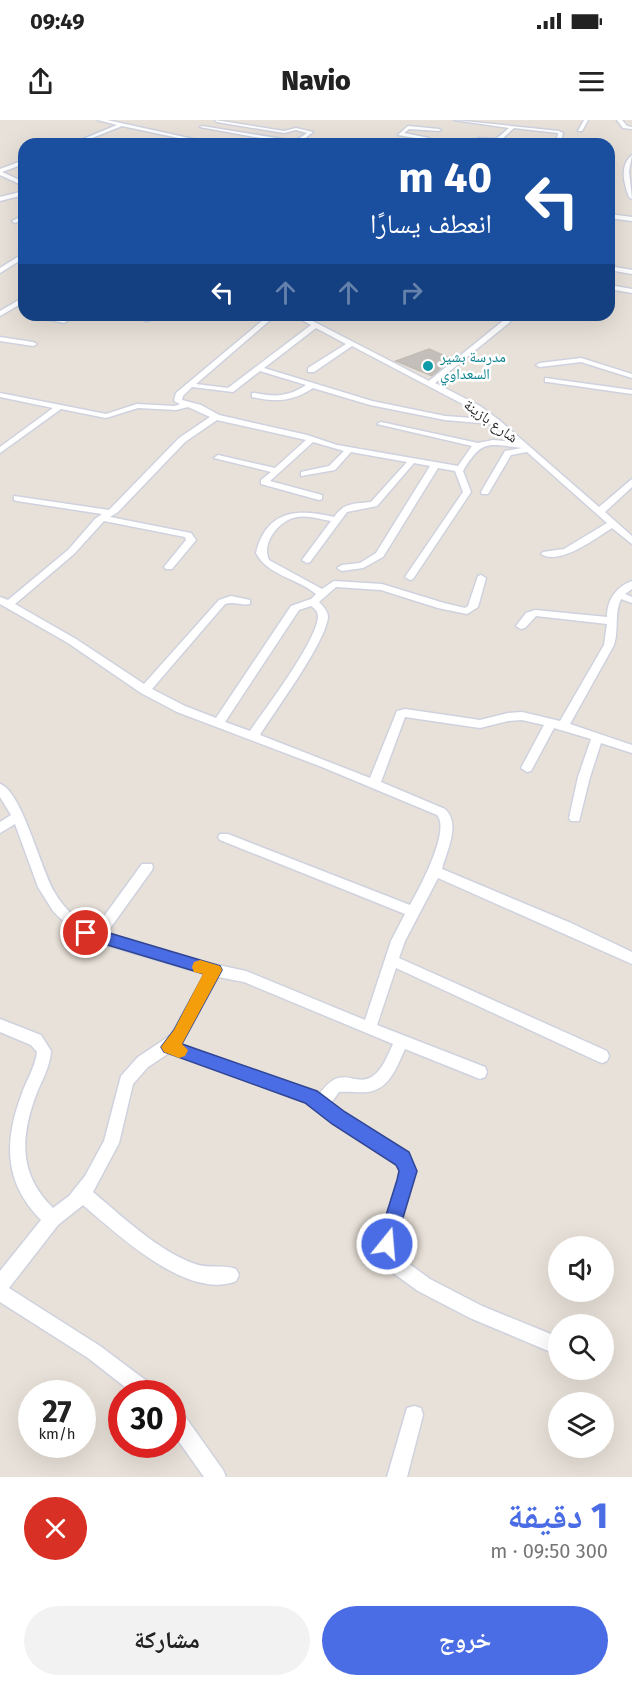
<!DOCTYPE html>
<html lang="ar">
<head>
<meta charset="utf-8">
<style>
  body { margin:0; font-family:"Fira Sans","Noto Naskh Arabic",sans-serif; background:#f2f2f2; color:#222; direction:rtl; height:100vh; display:flex; flex-direction:column; font-size:22px; white-space:nowrap }
  * { box-sizing:border-box; margin:0 }
  p { font-size:20px; color:#767676 }
  .icon { flex:none; width:33px; height:33px; fill:none; stroke:currentColor; stroke-width:2; stroke-linecap:round; stroke-linejoin:round }
  .map { position:relative; height:1357px; overflow:hidden; direction:ltr }
  .drawer { display:flex; flex-direction:column; background:#fff; flex:1 }
  .drawer>* { flex:none }
  .top-card { position:absolute; left:18px; top:18px; width:597px; height:183px; border-radius:18px; box-shadow:0 6px 24px #0002; direction:rtl; background:#1a4fa0; color:#fff; overflow:hidden }
  .controls { position:absolute; left:548px; top:1116px; display:grid; gap:12px }
  .controls a { display:grid; place-items:center; width:66px; height:66px; border-radius:50%; background:#fff; box-shadow:0 6px 24px #0002; font-size:30px }
  .speed { position:absolute; left:18px; top:1260px; display:flex; gap:12px; font-size:30px; font-weight:700; text-align:center }
  .speed>* { display:grid; place-content:center; width:78px; height:78px; border-radius:50%; background:#fff; box-shadow:0 6px 24px #0002; line-height:1 }
  .speed small { font-size:15px; font-weight:400 }
  .speed .limit { border:9px solid #d22; background:#fff; color:#111 }
  .pin { position:absolute; display:grid; place-items:center; width:51px; height:51px; color:#fff; margin:-26px; border:3px solid #fff; border-radius:50%; box-shadow:0 2px 6px #0007 }
  .me { position:absolute; width:66px; margin:-33px; rotate:17deg; stroke-linejoin:round; filter:drop-shadow(0 0 4px #0008) }
  .turn { display:flex; align-items:center; gap:21px; height:126px; padding:0 24px; font-size:27px }
  .turn .icon { width:78px; height:78px; stroke-width:2.5 }
  .turn b { display:block; font-size:42px; line-height:51px }
  .lanes { display:flex; align-items:center; height:57px; padding:0 24px; background:#0003; justify-content:center; gap:30px; direction:ltr }
  .lanes .off { opacity:.35 }
  .round { display:grid; place-items:center; flex:none; width:63px; height:63px; border-radius:32px; background:#f2f2f2 }
  .headline { display:flex; align-items:center; justify-content:space-between; height:102px; padding:0 24px }
  h1 { font-size:36px; font-weight:800; line-height:45px; color:#4a6ce4 }
  .action { display:flex; gap:12px; margin-top:auto; padding:12px 24px }
  .action a { flex:1; height:69px; border-radius:36px; background:#4a6ce4; color:#fff; font-size:24px; font-weight:800; line-height:69px; text-align:center }
  .action a+a { background:#f2f2f2; color:#222 }
  .status { display:flex; justify-content:space-between; align-items:center; height:42px; padding:0 30px; background:#fff; direction:ltr }
  .status svg { height:16px; fill:currentColor }
  header { display:flex; justify-content:space-between; align-items:center; height:78px; padding:0 24px; background:#fff; font-size:27px; font-weight:800 }
  .map>svg:first-child { display:block }
  .building { fill:#c3beb9; stroke:#c2bdb4; stroke-width:1.5 }
  .lines { fill:none; stroke-linecap:round; stroke-linejoin:round }
  .minor-casing { stroke:#cfd2de; stroke-width:3 }
  .minor { fill:#fff; fill-rule:evenodd }
  .route { fill:#4a6ce4; stroke:#304694; stroke-width:1.5 }
  .slow { fill:#f59e0b }
  .culture-dot { fill:#0f9aa8; stroke:#fff; stroke-width:2 }
  .labels { text-anchor:middle; stroke-width:5; stroke-linejoin:round; paint-order:stroke }
  .far-culture-label { font-size:15px; fill:#0d838f; stroke:#fff; text-anchor:start }
  .far-street-label { font-size:15px; fill:#262626; stroke:#fff }
</style>
</head>
<body>
<div class="status"><b>09:49</b><svg viewBox="0 0 49 12"><path d="M0 12V9h3v3zM5 12V6h3v6zM10 12V3h3v9zM15 12V0h3v12zM26 1h20v11H26zM47 4h2v5h-2z"/></svg></div>
<header><svg class="icon" aria-label="menu" viewBox="0 0 24 24"><path d="M4 6h16M4 12h16M4 18h16"/></svg>Navio<svg class="icon" aria-label="share" viewBox="0 0 24 24"><path d="M12 15V3M7 8l5-5 5 5M5 13v7h14v-7"/></svg></header>
<div class="map">
<svg width="632" height="1357" viewBox="0 0 632 1357">
  <rect width="100%" height="100%" fill="#e8e1d9"/>
  <path class="building" d="M429,229L452,239L432,256L396,241Z"/>
  <g class="lines">
    <g class="minor-casing">
      <g id="minor">
        <path d="M98,0H107L216,24H207L122,6L77,24H71L117,5Z"/>
        <path d="M215,0L284,11L296,8L313,12L298,24H293L200,7L202,6L295,21L307,13L296,10L284,13L217,2Z"/>
        <path d="M454,0L559,11L563,13L560,24H556L558,13L514,8L499,22L480,20L478,18L496,19L509,8Z"/>
        <path d="M584,0H588L582,11H578Z"/>
        <path d="M617,0H622L627,6L632,7V9L623,8Z"/>
        <path d="M408,6L439,9L441,10L439,11L409,9L404,13L429,18L427,20L398,15Z"/>
        <path d="M632,35L629,51L632,79L629,77C624,63 619,46 632,35Z"/>
        <path d="M24,40V44L2,52L24,62V66L0,55V49Z"/>
        <path d="M24,71V75L0,81V77Z"/>
        <path d="M609,94L632,97V101L609,98Z"/>
        <path d="M24,95V99L15,103L12,101Z"/>
        <path d="M24,133V138L0,153V148Z"/>
        <path d="M609,146L632,150V154L609,150Z"/>
        <path d="M609,165L632,169V173L609,169Z"/>
        <path d="M24,177V182L0,196V191Z"/>
        <path d="M25,195H40L67,201L64,203Z"/>
        <path d="M148,195H155L149,201H145L144,200Z"/>
        <path d="M269,195H276L196,264L228,268L311,205L293,195H301L429,261L504,200L503,195H509L510,202L435,263L480,286L499,300L599,387L632,359V367L605,392L632,416V424L612,408C596,418 560,446 541,434L543,432L564,429L607,403L527,332L511,335L488,374H482L481,372L505,331L522,328C488,324 482,319 463,351L471,372L413,459L410,460L405,457L463,372L455,351L438,348L383,437L363,448L342,451L337,448L342,445L360,443L376,433L430,346L414,343L377,386L347,392L310,442L307,443L302,440L331,401C320,399 308,395 297,397C279,400 261,423 269,440L322,469L334,461L382,464L444,483L465,488L468,486L478,456L481,455L486,458L478,487L467,494L438,488L381,470L336,467L319,482C323,486 328,491 328,497C325,524 276,589 260,615L370,658L397,591L405,589L480,600L508,593L522,592L560,601L604,525L607,504L536,496L525,508L521,509L516,506L526,493L535,490L607,497C607,480 616,467 632,461V469L625,474L632,477V483L621,479C614,493 619,510 614,525L570,604L632,625V633L601,623L590,657L579,701H571L569,698L578,657L591,619L554,608L531,651L527,652L521,648L544,605L522,600L508,601L480,608L405,597L381,662L445,689C461,704 447,730 442,749L571,803L632,832V844L438,758L405,821L399,838L607,931L609,936L607,941L602,943L597,941L396,848L377,905L485,947L487,952L485,957L480,959L405,929C397,946 390,969 368,972C359,973 349,971 339,972L331,983L408,1034L416,1051L395,1124L397,1135L430,1159L482,1186L558,1217V1235L470,1198L418,1171L385,1147L379,1133V1124L400,1051L396,1044L305,982L169,933L148,947L133,964L119,1023L93,1072C124,1098 157,1130 195,1144C209,1149 223,1144 236,1149L239,1155L236,1161C188,1181 117,1114 83,1085L58,1105L9,1168L100,1226L156,1268L159,1274H134L88,1238L0,1182V1151L41,1100C4,1063 4,1022 21,976C26,961 35,948 37,932L31,925L0,912V899L41,915L51,931C50,947 42,960 36,975C20,1018 19,1055 53,1088L69,1076L85,1056L104,1021L121,956L138,937L171,915L205,854L86,819L71,809L53,791L38,767L15,704L0,713V702L11,695L0,677V664C22,671 41,751 55,773C63,788 77,799 90,809L94,810L142,744H152L153,747L152,750L106,814L199,841L246,851L365,900L391,821L405,794L220,720L218,717L220,714H228L410,785C419,769 451,710 437,695L322,647L177,592L141,573L68,523L0,484V477L8,480L68,430L95,399L102,394L17,381L14,380V376L109,390L179,318L210,297L188,287L176,290L138,288L106,298L61,289L0,333V327L53,288L0,277V273L106,294L137,284L175,286L180,284L174,281L176,273ZM316,208L346,224L308,248V252H314L352,226L474,290L486,299L445,296L372,281L264,248ZM260,251L306,265C288,277 275,277 255,273H252V277C276,282 292,282 313,268L370,285L445,300L492,304L515,322L493,320L478,323L381,302L377,304L472,326L458,346L337,325L307,315L219,295L201,285L182,280L183,276L192,267L233,272ZM217,300L306,320L275,348L218,335L214,338L271,352L261,360V364L319,380L322,379V375L270,361L313,322L344,331L329,346L301,352V356L335,350L351,332L407,342L371,382C354,384 345,382 334,397C298,388 266,390 256,433C268,456 297,458 316,474L311,479L291,486L216,598L185,586L152,569L225,484C234,481 242,486 250,484V480L231,476L219,480L144,564L76,519L15,484L74,434L104,401L185,417L186,420L164,447L166,449H172L196,420L191,413L110,397L118,392L185,322ZM311,486C315,489 318,491 318,497C316,522 266,588 250,611L225,602L299,490ZM218,857L244,862L393,924C388,934 383,949 373,956C354,969 342,941 319,975L181,924Z"/>
        <path d="M0,217L33,222L37,224L33,226L0,221Z"/>
        <path d="M581,238L632,254V258L581,242L540,247L536,245L540,243Z"/>
        <path d="M545,258L632,270V274L548,262H545Z"/>
        <path d="M172,1286L179,1288L223,1350L226,1357H204L172,1312Z"/>
        <path d="M414,1286L421,1288L423,1295L407,1357H387L405,1295L407,1288Z"/>
      </g>
    </g>
    <use href="#minor" class="minor"/>
  </g>
  <path class="route" d="M86,806L220,846L222,850L182,924L317,971L345,992L409,1032L417,1051L393,1131L387,1134L380,1131L377,1124L397,1060L399,1051L396,1045L332,1004L305,983L164,932L161,927L174,910L204,854L81,817L78,813L81,808Z"/>
  <path class="slow" d="M200,840L220,846L222,850L182,924L188,930L185,936L179,938L164,932L161,927L174,910L203,854L194,852L192,847L194,842Z"/>
  <circle class="culture-dot" cx="428" cy="246" r="6"/>
  <g class="labels">
    <g class="far-culture-label">
      <text x="440" y="242">مدرسة بشير<tspan x="440" dy="17">السعداوي</tspan></text>
    </g>
    <g class="far-street-label">
      <text transform="translate(491 301) rotate(36)" y="5">شارع بازينة</text>
    </g>
  </g>
</svg>
<div class="controls">
<a><svg class="icon" aria-label="sound" viewBox="0 0 24 24"><path d="M4 9h4l5-4v14l-5-4H4zM17 9q2 3 0 6"/></svg></a>
<a><svg class="icon" aria-label="search" viewBox="0 0 24 24"><circle cx="10" cy="10" r="6"/><path d="M15 15l6 6"/></svg></a>
<a><svg class="icon" aria-label="layers" viewBox="0 0 24 24"><path d="M12 4l9 5-9 5-9-5zM3 14l9 5 9-5"/></svg></a>
</div>
<div class="speed"><div>27<small>km/h</small></div><div class="limit">30</div></div>
<div class="pin" style="left:86px;top:813px;background:#d93025"><svg class="icon" aria-label="arrive" viewBox="0 0 24 24"><path d="M6 21V4h12l-3 4 3 4H6"/></svg></div>
<svg class="me" style="left:387px;top:1124px" viewBox="-20 -20 40 40"><circle r="17" fill="#4a6ce4" stroke="#fff" stroke-width="3"/><path d="M0-11L8 9 0 5-8 9z" fill="#fff"/></svg>
<div class="top-card">
<div class="turn"><svg class="icon" aria-label="left" viewBox="0 0 24 24"><path d="M17 20v-9H6M10 6l-5 5 5 5"/></svg><div><b>40 m</b>انعطف يسارًا</div></div>
<div class="lanes"><svg class="icon" aria-label="left" viewBox="0 0 24 24"><path d="M17 20v-9H6M10 6l-5 5 5 5"/></svg><svg class="icon off" aria-label="ahead" viewBox="0 0 24 24"><path d="M12 20V5M6 11l6-6 6 6"/></svg><svg class="icon off" aria-label="ahead" viewBox="0 0 24 24"><path d="M12 20V5M6 11l6-6 6 6"/></svg><svg class="icon off" aria-label="right" viewBox="0 0 24 24"><path d="M7 20v-9h11M14 6l5 5-5 5"/></svg></div>
</div>
</div>
<section class="drawer">
<div class="headline"><div><h1>1 دقيقة</h1><p>300 m · 09:50</p></div><a class="round" style="background:#d93025;color:#fff"><svg class="icon" aria-label="close" viewBox="0 0 24 24"><path d="M6 6l12 12M18 6L6 18"/></svg></a></div>
<div class="action"><a>خروج</a><a>مشاركة</a></div>
</section>
</body>
</html>
